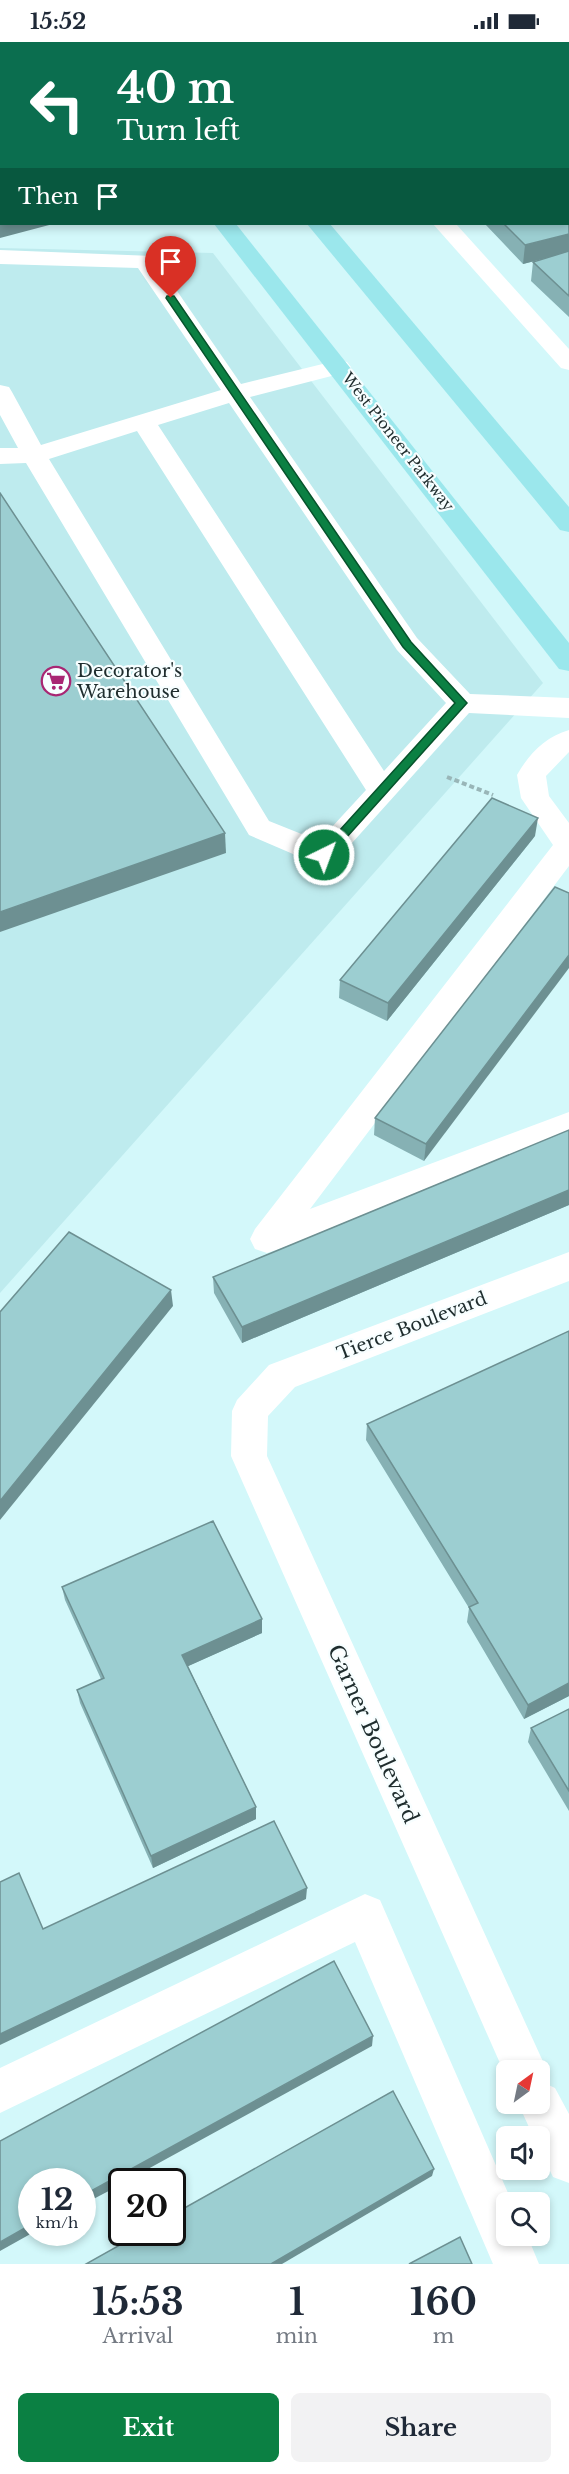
<!DOCTYPE html>
<html lang="en">
<head>
<meta charset="utf-8">
<style>
  body { margin:0; font-family:"Libre Baskerville",serif; background:#f2f2f3; color:#1f2937; height:100vh; display:flex; flex-direction:column; font-size:22px; white-space:nowrap }
  * { box-sizing:border-box; margin:0 }
  p { font-size:20px; color:#747a83 }
  .icon { flex:none; width:33px; height:33px; fill:none; stroke:currentColor; stroke-width:2; stroke-linecap:round; stroke-linejoin:round }
  .map { position:relative; height:2222px; overflow:hidden }
  .details { display:flex; flex-direction:column; background:#fff; flex:1 }
  .details>* { flex:none }
  .top-card { position:absolute; left:0px; top:0px; width:570px; height:183px; box-shadow:0 3px 9px #0003; background:#0b6e4f; color:#fff; overflow:hidden }
  .needle { width:39px; rotate:33deg }
  .fabs { position:absolute; left:496px; top:2018px; display:grid; gap:12px }
  .fabs a { display:grid; place-items:center; width:54px; height:54px; border-radius:9px; background:#fff; box-shadow:0 3px 9px #0003; font-size:30px }
  .speed { position:absolute; left:18px; top:2126px; display:flex; gap:12px; font-size:30px; font-weight:700; text-align:center }
  .speed>* { display:grid; place-content:center; width:78px; height:78px; border-radius:50%; background:#fff; box-shadow:0 3px 9px #0003; line-height:1 }
  .speed small { font-size:15px; font-weight:400 }
  .speed .limit { border:3px solid #111; border-radius:9px; background:#fff; color:#111 }
  .pin { position:absolute; display:grid; place-items:center; width:51px; height:51px; color:#fff; margin:-62px -26px; border-radius:50% 50% 50% 0; rotate:-45deg; box-shadow:0 0 6px #0007 }
  .pin .icon { rotate:45deg }
  .me { position:absolute; width:66px; margin:-33px; rotate:42deg; stroke-linejoin:round; filter:drop-shadow(0 0 4px #0008) }
  .turn { display:flex; align-items:center; gap:21px; height:126px; padding:0 18px; font-size:27px }
  .turn .icon { width:78px; height:78px; stroke-width:2.5 }
  .turn b { display:block; font-size:42px; line-height:51px }
  .then { display:flex; align-items:center; height:57px; padding:0 18px; background:#0003; gap:12px; font-size:22px }
  .eta { display:flex; justify-content:space-evenly; align-items:center; height:102px; text-align:center }
  .eta b { font-size:36px; font-weight:700; line-height:42px }
  .button { display:flex; gap:12px; margin-top:auto; padding:12px 18px }
  .button a { flex:1; height:69px; border-radius:9px; background:#0b8043; color:#fff; font-size:24px; font-weight:700; line-height:69px; text-align:center }
  .button a+a { background:#f2f2f3; color:#1f2937 }
  .status { display:flex; justify-content:space-between; align-items:center; height:42px; padding:0 30px; background:#fff; direction:ltr }
  .status svg { height:16px; fill:currentColor }
  .map>svg:first-child { display:block }
  .built { fill:#beebee }
  .lines { fill:none; stroke-linecap:round; stroke-linejoin:round }
  .path { stroke:#99b6b8; stroke-width:4; stroke-dasharray:5 3; stroke-linecap:butt }
  .minor { fill:#fff; fill-rule:evenodd }
  .major { fill:#9be7ec; fill-rule:evenodd }
  .wall { fill:#86b1b4 }
  .shaded-wall { fill:#6d9092 }
  .building { fill:#9cced1; stroke:#6d9092; stroke-width:1.5 }
  .route { fill:#0b8043; stroke:#07532c; stroke-width:1.5 }
  .labels { text-anchor:middle; stroke-width:4.5; stroke-linejoin:round; paint-order:stroke }
  .far-street-label { font-size:15px; fill:#1f2d2e; stroke:#f7feff }
  .poi-label { font-size:18px; fill:#1f2d2e; stroke:#f7feff; text-anchor:start }
  .street-label { font-size:18px; fill:#1f2d2e; stroke:#f7feff }
  .near-street-label { font-size:21px; fill:#1f2d2e; stroke:#f7feff }
</style>
</head>
<body>
<div class="status"><b>15:52</b><svg viewBox="0 0 49 12"><path d="M0 12V9h3v3zM5 12V6h3v6zM10 12V3h3v9zM15 12V0h3v12zM26 1h20v11H26zM47 4h2v5h-2z"/></svg></div>
<div class="map">
<svg width="569" height="2222" viewBox="0 0 569 2222">
  <rect width="100%" height="100%" fill="#d3f8fa"/>
  <path class="built" d="M0,206L213,211L543,641L0,1251Z"/>
  <g class="lines">
    <path class="path" d="M447,735L493,753"/>
    <g class="minor">
      <path d="M246,0H271L245,2Z"/>
      <path d="M328,0H354L327,2Z"/>
      <path d="M526,0H547L548,2H527Z"/>
      <rect x="568" y="24" width="1" height="13"/>
      <rect x="0" y="62" width="2" height="12"/>
      <path d="M0,129H2L0,143Z"/>
      <path d="M433,182H456L569,307V328L561,326Z"/>
      <path d="M0,208L153,214L241,342L339,318L347,320L351,325L347,330L250,355L417,596L470,652L569,656V676L469,671L334,821L324,824L314,821L249,793L26,421L0,422V406H18L0,373V343L9,345L12,350L41,403L221,348L138,226L0,222ZM229,361L397,608L446,661L384,729L158,383ZM137,389L366,748L319,799L269,779L49,417Z"/>
      <path d="M569,688V710L546,734L549,754L569,781V824L310,1167L569,1070V1097L279,1207L267,1211L255,1207L250,1197L255,1187L553,803L521,756L517,733C529,712 545,695 569,688Z"/>
      <path d="M569,1210V1239L295,1345L268,1374L267,1414L540,2013L547,2028L542,2040L555,2046L569,2072V2141L553,2135L540,2108V2094H533L518,2061H540V2028H507V2037L231,1414L232,1369L237,1358L269,1323Z"/>
      <path d="M365,1852L380,1858L512,2160H507V2193H527L539,2222H493L355,1900L0,2071V2026Z"/>
    </g>
    <g class="major">
      <path d="M72,0H92L93,2H73Z"/>
      <path d="M160,0H181L182,2H161Z"/>
      <path d="M214,182H236L569,601V629L559,627Z"/>
      <path d="M307,182H330L569,465V490L560,488Z"/>
    </g>
  </g>
  <g class="wall">
    <path d="M569,72V275L531,239L533,220L550,215L523,222L485,182H568Z"/>
    <path d="M535,794L387,979L339,956L340,938Z"/>
    <path d="M555,845L424,1119L374,1093L375,1076Z"/>
    <path d="M569,1088V1163L242,1301L214,1251L213,1235Z"/>
    <path d="M367,1382L569,1654L524,1677L467,1580L469,1566L366,1398Z"/>
    <path d="M62,1545L262,1577V1591L188,1624L256,1765V1777L153,1826L80,1661L77,1648L101,1637L65,1558Z"/>
    <path d="M569,1667V1769L528,1700L531,1686Z"/>
  </g>
  <g class="shaded-wall">
    <path d="M0,181H2V182H53L0,196Z"/>
    <path d="M569,192V210L523,222L525,203Z"/>
    <path d="M538,776L535,794L387,979L388,961Z"/>
    <path d="M225,791L226,811L0,890V870Z"/>
    <path d="M569,913V926L424,1119L426,1102Z"/>
    <path d="M569,1148V1163L242,1301V1285Z"/>
    <path d="M171,1248L173,1264L0,1478V1459Z"/>
    <path d="M262,1577V1591L184,1626L182,1613Z"/>
    <path d="M569,1641V1654L524,1677L528,1663Z"/>
    <path d="M256,1765V1777L153,1826L151,1814Z"/>
    <path d="M307,1846L306,1857L0,2003V1992Z"/>
    <path d="M373,1994L372,2004L126,2139H122V2142L82,2163V2154Z"/>
    <path d="M434,2127L432,2134L282,2222H271Z"/>
    <path d="M32,2182V2190H34L0,2209V2200Z"/>
  </g>
  <g class="building">
    <path d="M362,0H503L505,2H363Z"/>
    <path d="M568,72H569L568,123Z"/>
    <path d="M568,135L569,192L525,203L504,182H568Z"/>
    <path d="M2,144V181H0V145Z"/>
    <path d="M569,209V254L533,220Z"/>
    <path d="M0,451L225,791L0,870Z"/>
    <path d="M492,756L538,776L388,961L340,938Z"/>
    <path d="M555,845L569,851V913L426,1102L375,1076Z"/>
    <path d="M569,1088V1148L242,1285L213,1235Z"/>
    <path d="M69,1190L171,1248L0,1459V1270Z"/>
    <path d="M569,1289V1641L528,1663L469,1565L478,1561L367,1382Z"/>
    <path d="M213,1479L262,1577L182,1613L256,1765L151,1814L77,1648L104,1636L62,1545Z"/>
    <path d="M569,1667V1749L531,1686Z"/>
    <path d="M274,1779L307,1846L0,1992V1840L19,1831L43,1887Z"/>
    <path d="M334,1919L373,1994L82,2154V2139H32V2182L0,2200V2099Z"/>
    <path d="M393,2049L434,2127L271,2222H86L143,2190H172V2173Z"/>
    <path d="M460,2195L472,2222H409Z"/>
  </g>
  <path class="route" d="M167,254H174L411,600L467,661L328,816L324,817L318,813L320,810L455,661L403,605L166,256Z"/>
  <defs>
    <g id="supermarket-ring" transform="scale(1.5)"><circle r="9.5" fill="#f7feff" stroke="#a82673" stroke-width="1.5"/><path d="M-6-5.5h2.5l.6 2H6L4.5 2H-2.5L-4.4-4H-6ZM-1.5 3.2a1.3 1.3 0 1 0 .1 0ZM3 3.2a1.3 1.3 0 1 0 .1 0Z" fill="#a82673"/></g>
  </defs>
  <g fill-rule="evenodd">
    <use href="#supermarket-ring" x="56" y="639"/>
  </g>
  <g class="labels">
    <g class="far-street-label">
      <text transform="translate(398 400) rotate(52)" y="5">West Pioneer Parkway</text>
    </g>
    <g class="poi-label">
      <text x="77" y="635">Decorator's<tspan x="77" dy="21">Warehouse</tspan></text>
    </g>
    <g class="street-label">
      <text transform="translate(412 1284) rotate(-21)" y="6">Tierce Boulevard</text>
    </g>
    <g class="near-street-label">
      <text transform="translate(373 1692) rotate(66)" y="7">Garner Boulevard</text>
    </g>
  </g>
</svg>
<div class="fabs">
<a><svg class="needle" viewBox="-14 -14 28 28"><path d="M0-13l5 13h-10z" fill="#e53935"/><path d="M0 13l5-13h-10z" fill="#747a83"/></svg></a>
<a><svg class="icon" aria-label="sound" viewBox="0 0 24 24"><path d="M4 9h4l5-4v14l-5-4H4zM17 9q2 3 0 6"/></svg></a>
<a><svg class="icon" aria-label="search" viewBox="0 0 24 24"><circle cx="10" cy="10" r="6"/><path d="M15 15l6 6"/></svg></a>
</div>
<div class="speed"><div>12<small>km/h</small></div><div class="limit">20</div></div>
<div class="pin" style="left:171px;top:256px;background:#d93025"><svg class="icon" aria-label="arrive" viewBox="0 0 24 24"><path d="M6 21V4h12l-3 4 3 4H6"/></svg></div>
<svg class="me" style="left:324px;top:813px" viewBox="-20 -20 40 40"><circle r="17" fill="#0b8043" stroke="#fff" stroke-width="3"/><path d="M0-11L8 9 0 5-8 9z" fill="#fff"/></svg>
<div class="top-card">
<div class="turn"><svg class="icon" aria-label="left" viewBox="0 0 24 24"><path d="M17 20v-9H6M10 6l-5 5 5 5"/></svg><div><b>40 m</b>Turn left</div></div>
<div class="then">Then<svg class="icon" aria-label="arrive" viewBox="0 0 24 24"><path d="M6 21V4h12l-3 4 3 4H6"/></svg></div>
</div>
</div>
<section class="details">
<div class="eta">
<div><b>15:53</b><p>Arrival</p></div>
<div><b>1</b><p>min</p></div>
<div><b>160</b><p>m</p></div>
</div>
<div class="button"><a>Exit</a><a>Share</a></div>
</section>
</body>
</html>
